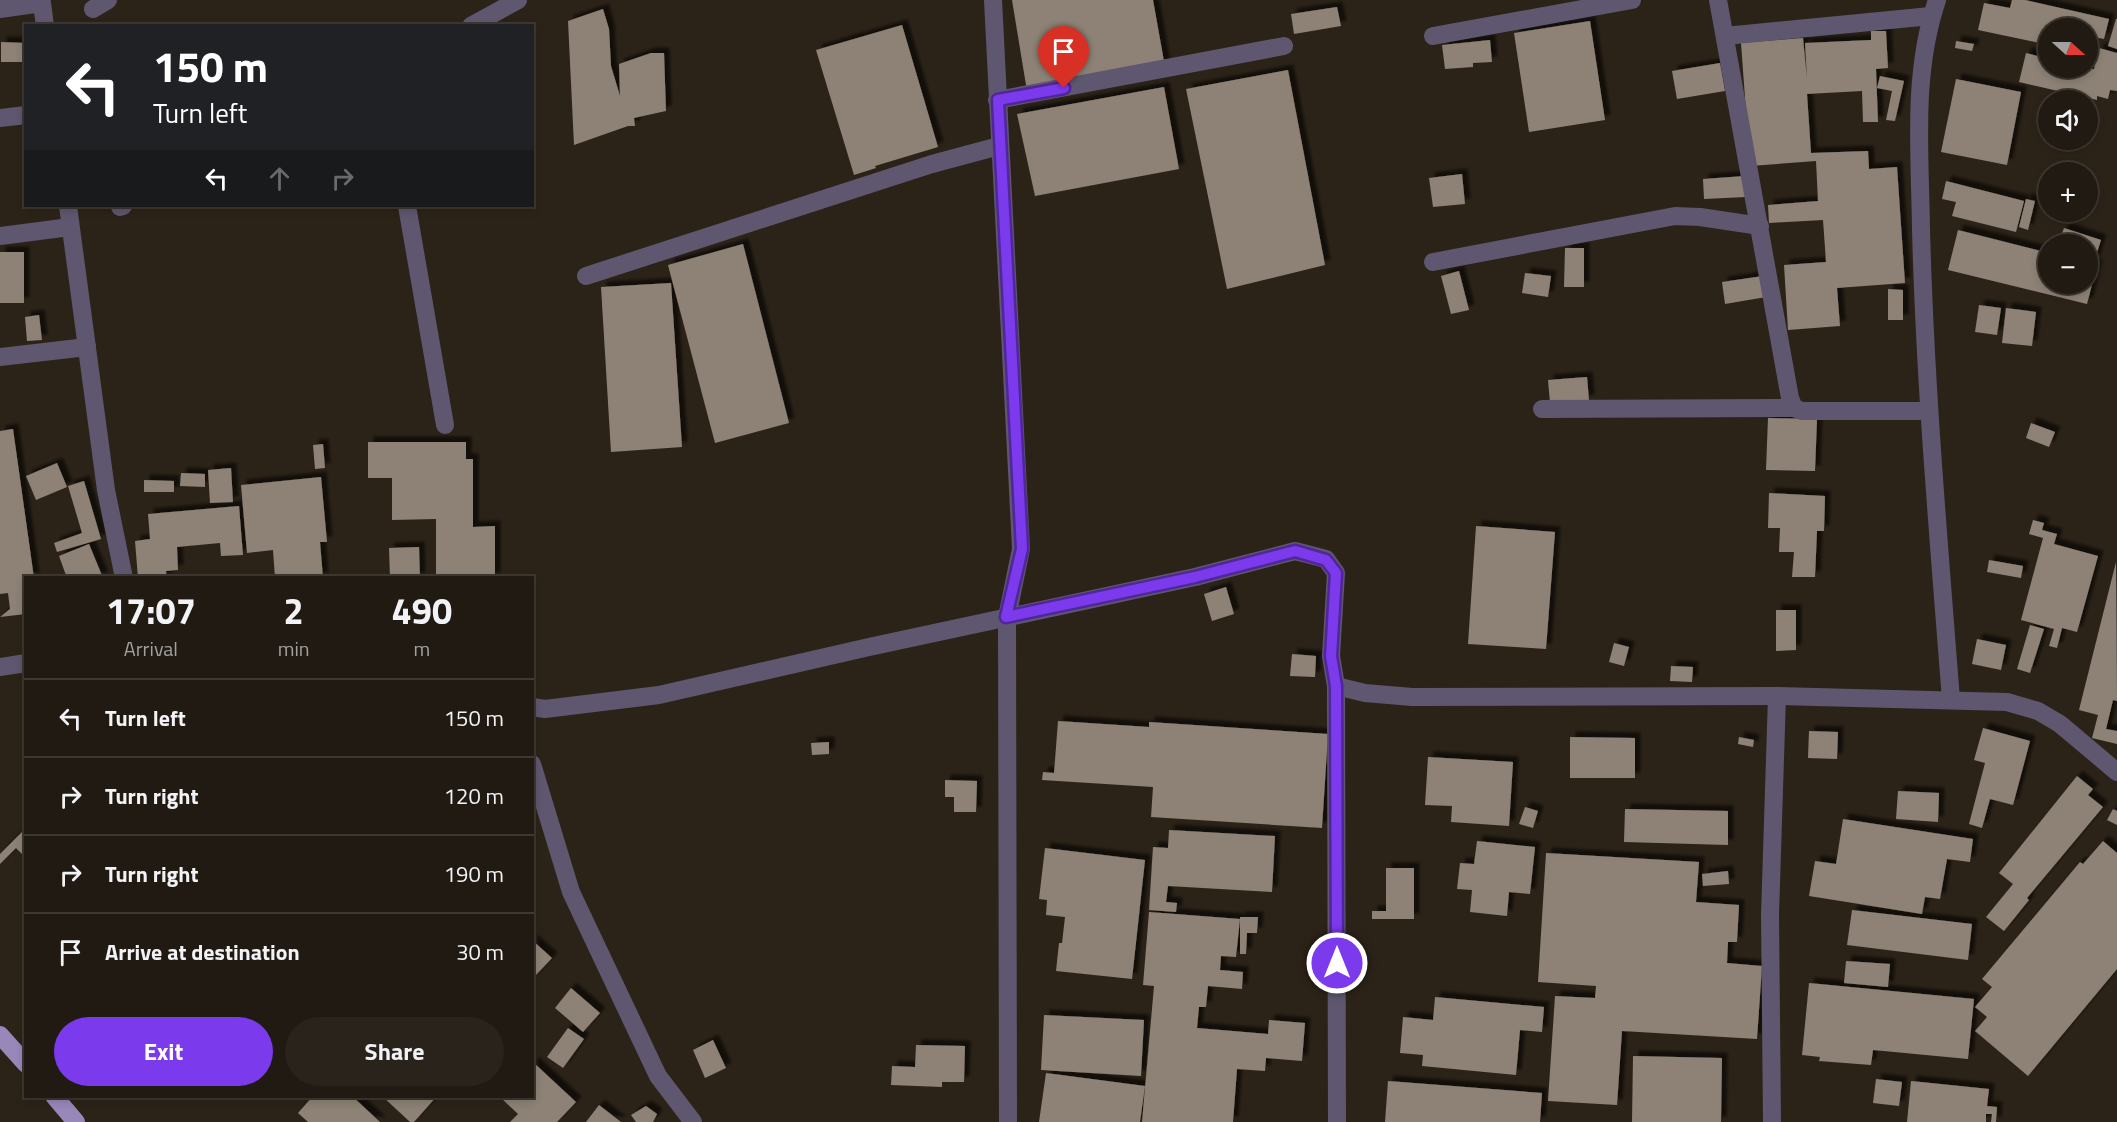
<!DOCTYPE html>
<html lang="en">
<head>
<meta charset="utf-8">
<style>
  body { margin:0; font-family:"Titillium Web",sans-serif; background:#29231b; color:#f1f3f6; height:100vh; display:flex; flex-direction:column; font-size:22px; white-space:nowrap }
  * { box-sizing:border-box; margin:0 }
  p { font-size:20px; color:#a2a19f }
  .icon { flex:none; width:33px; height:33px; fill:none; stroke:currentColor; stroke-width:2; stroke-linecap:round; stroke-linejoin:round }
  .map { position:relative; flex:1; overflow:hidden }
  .sheet { position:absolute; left:24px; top:576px; width:510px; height:522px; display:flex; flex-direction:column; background:#211a12; border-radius:0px; box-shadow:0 3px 9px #0003,0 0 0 2px #3e3832 }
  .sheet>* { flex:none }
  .hud { position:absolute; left:24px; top:24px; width:510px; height:183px; border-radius:0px; box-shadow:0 3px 9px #0003,0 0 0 2px #3e3832; background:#202124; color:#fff; overflow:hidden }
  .needle { width:39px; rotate:111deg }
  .tools { position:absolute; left:2038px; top:18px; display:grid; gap:12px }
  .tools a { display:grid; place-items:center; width:60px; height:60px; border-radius:50%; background:#211a12; box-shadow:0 3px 9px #0003,0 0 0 2px #3e3832; font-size:30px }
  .pin { position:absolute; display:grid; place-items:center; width:51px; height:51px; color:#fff; margin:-62px -26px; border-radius:50% 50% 50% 0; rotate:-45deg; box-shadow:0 0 6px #0007 }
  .pin .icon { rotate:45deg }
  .me { position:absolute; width:66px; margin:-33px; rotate:0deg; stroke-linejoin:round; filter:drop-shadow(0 0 4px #0008) }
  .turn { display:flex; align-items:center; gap:21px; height:126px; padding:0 30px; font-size:27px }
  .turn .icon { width:78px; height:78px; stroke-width:2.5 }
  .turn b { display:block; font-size:42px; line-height:51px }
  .lanes { display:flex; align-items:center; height:57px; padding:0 30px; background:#0003; justify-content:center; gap:30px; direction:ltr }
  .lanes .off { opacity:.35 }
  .eta { display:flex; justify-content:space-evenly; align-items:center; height:102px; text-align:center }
  .eta b { font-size:36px; font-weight:700; line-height:42px }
  .action { display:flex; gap:12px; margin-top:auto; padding:12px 30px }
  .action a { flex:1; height:69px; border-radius:36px; background:#7c3aed; color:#fff; font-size:24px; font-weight:700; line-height:69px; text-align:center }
  .action a+a { background:#29231b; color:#f1f3f6 }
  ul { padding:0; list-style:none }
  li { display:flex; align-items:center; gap:18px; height:78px; padding:0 30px; border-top:2px solid #3e3832 }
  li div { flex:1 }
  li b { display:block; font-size:22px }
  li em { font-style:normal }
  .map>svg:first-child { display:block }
  .building { fill:#8d8275; filter:url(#shadow) }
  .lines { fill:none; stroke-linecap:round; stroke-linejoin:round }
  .minor { stroke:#5e576f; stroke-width:18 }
  .major { stroke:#9888ba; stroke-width:18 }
  .route-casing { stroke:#51269a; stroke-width:15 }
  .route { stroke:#7c3aed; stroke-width:10 }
</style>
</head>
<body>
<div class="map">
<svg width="2117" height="1122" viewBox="0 0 2117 1122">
  <defs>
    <filter id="shadow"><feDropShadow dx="5.5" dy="-5.5" stdDeviation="1.5" flood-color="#0009"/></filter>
  </defs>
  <rect width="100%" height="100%" fill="#2c2318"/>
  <g class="building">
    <path d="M1012,0H1153L1165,67L1027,91Z"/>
    <path d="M2012,0H2025L2109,19L2104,39L2088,36V28H2049V45L1978,30L1984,3L2010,8Z"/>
    <path d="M1337,7L1341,26L1294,34L1291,14Z"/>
    <path d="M603,9L609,29L611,66L620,96L619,64L651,53H664L666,111L634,118L635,126H628L574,145L568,21Z"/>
    <path d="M2116,19H2117V49L2108,46Z"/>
    <path d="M1590,21L1605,120L1529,132L1514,33Z"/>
    <path d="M902,25L938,147L875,166L876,168L854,175L816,50Z"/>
    <path d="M1871,31H1886L1888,68L1876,69L1878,122H1863L1862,91L1807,94L1811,153L1868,151L1869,169L1897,167L1905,283L1837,288L1840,326L1788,330L1784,265L1826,262L1823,220L1769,223L1768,205L1818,201L1816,161L1750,166L1741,43L1803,38L1807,79L1805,43L1871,40Z"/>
    <path d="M1490,40L1492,62L1473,63V67L1445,69L1442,45Z"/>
    <path d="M1956,41L1974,44L1972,51L1955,48Z"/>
    <path d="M1,42L26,43V62H1Z"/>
    <path d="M2099,48L2117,53V91L2110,90L2108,99L2097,96V100L2019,82L2026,53L2049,59V68L2094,69Z"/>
    <path d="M1720,63L1725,91L1677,99L1672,71Z"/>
    <path d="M1288,70L1325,265L1227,289L1186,89Z"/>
    <path d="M1880,76L1904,81L1895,121L1886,120L1892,91L1877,88Z"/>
    <path d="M1956,79L2021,92L2007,165L1941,152Z"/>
    <path d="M1164,87L1179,169L1035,196L1017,114Z"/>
    <path d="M1462,174L1465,204L1433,207L1429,178Z"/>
    <path d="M1745,176L1746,197L1704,199L1703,179Z"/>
    <path d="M1946,181L2024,201L2016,232L1952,216L1956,202L1942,199Z"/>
    <path d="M2026,199L2035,201L2028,230L2019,227Z"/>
    <path d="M2064,228L2101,240L2094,262L2088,260V244H2058Z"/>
    <path d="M1958,230L2049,253V284H2088V263L2097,265L2087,304L1948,270Z"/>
    <path d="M743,244L789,423L715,443L668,265Z"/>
    <path d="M1565,248H1584V287H1564Z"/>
    <rect x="0" y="252" width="24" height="51"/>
    <path d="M1459,271L1469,310L1451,314L1441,276Z"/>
    <path d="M1525,273L1551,276L1548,297L1522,293Z"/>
    <path d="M1763,276L1766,297L1725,304L1722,282Z"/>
    <path d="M671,283L682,447L611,452L601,287Z"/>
    <path d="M1888,289L1903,290V320H1888Z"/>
    <path d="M1979,305L2001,308L1997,335L1975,332Z"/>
    <path d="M2006,308L2036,312L2032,346L2002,343Z"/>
    <path d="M39,315L42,340L27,341L25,317Z"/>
    <path d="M1587,377L1589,400L1550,403L1548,380Z"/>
    <path d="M1768,418L1817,419L1815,471L1766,470Z"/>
    <path d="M2031,423L2055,432L2049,447L2026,438Z"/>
    <path d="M13,429L34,578H26V614L0,617L10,609L8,593L0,594V431Z"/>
    <path d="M368,442H466V459H473V527L495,526V578H436V519L392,520V478H368Z"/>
    <path d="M323,444L325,468L315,469L313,445Z"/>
    <path d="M57,463L67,487L36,500L26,476Z"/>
    <path d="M231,468L233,502L210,503L208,470Z"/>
    <path d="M181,473L205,474V487L180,486Z"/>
    <path d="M321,477L327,542H320L323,578H275L273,550L247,553L241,485Z"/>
    <path d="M144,480L174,481V492H144Z"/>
    <path d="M84,481L101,539L57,552L54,543L82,533L68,486Z"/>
    <path d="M1769,493L1825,496L1824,531H1817L1815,577H1792L1794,552H1779L1780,528H1768Z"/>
    <path d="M239,506L243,555L221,556L220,543L177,547L178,570L166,571L167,578H138L135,541L150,539L148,514Z"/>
    <path d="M2033,520L2044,523L2042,530L2057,534L2054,544L2098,556L2077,632L2062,628L2057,648L2049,646L2054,629L2021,620L2043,538L2029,534Z"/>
    <path d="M1476,526L1555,532L1546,649L1468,644Z"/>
    <path d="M89,544L103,578H67L59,556Z"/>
    <path d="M419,547L420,578H390L389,548Z"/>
    <path d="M1989,560L2023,566L2021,578L1987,572Z"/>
    <path d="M2116,562L2117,701L2113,700L2106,729L2117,731V744L2092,738L2098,715L2079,710Z"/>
    <path d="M1226,587L1234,614L1212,621L1204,594Z"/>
    <path d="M1776,610H1796V650L1776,651Z"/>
    <path d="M2030,625L2044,629L2030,673L2017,669Z"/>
    <path d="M1977,639L2006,645L2001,670L1972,664Z"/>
    <path d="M1614,643L1629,647L1624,666L1609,662Z"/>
    <path d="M1292,654L1316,656L1315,677L1290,676Z"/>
    <path d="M1671,666L1693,667L1692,682L1670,681Z"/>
    <path d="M1058,721L1149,727V722L1328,734L1322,828L1151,817L1153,787L1042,780L1043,772L1054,773Z"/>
    <path d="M1983,728L2030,741L2013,805L1990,799L1982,828L1969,824L1985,763L1974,760Z"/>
    <path d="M1809,731L1838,732L1837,759L1808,758Z"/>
    <path d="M1570,737L1635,738V778H1570Z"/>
    <path d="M1739,737L1754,740L1753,747L1738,744Z"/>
    <path d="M829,742V754L812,755L811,743Z"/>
    <path d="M1428,757L1513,762L1509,826L1451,822L1452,806L1425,805Z"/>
    <path d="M2077,776L2093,789L2088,795L2103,807L2027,898L2029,900L2004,931L1986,917L2013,884L1999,873Z"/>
    <path d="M945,780L977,781L976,812H954V797H945Z"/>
    <path d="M1898,791L1939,793L1938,822L1896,819Z"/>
    <path d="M1525,807L1538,811L1533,828L1519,824Z"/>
    <path d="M1625,809L1728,811V845L1624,842Z"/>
    <path d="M2113,809L2117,811V825L2107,820Z"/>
    <path d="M1843,819L1973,839L1970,862L1947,859L1940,899L1925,897L1922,914L1809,896L1815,861L1836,864Z"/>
    <path d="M26,828V858L16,848L0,864V854Z"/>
    <path d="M1169,830L1275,836L1272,892L1168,886L1166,902L1177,903L1176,912L1149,910L1153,847L1168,848Z"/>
    <path d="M1477,841L1535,847L1530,894L1509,892L1507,916L1470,912L1472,890L1457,889L1460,863L1474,864Z"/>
    <path d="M2103,841L2117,853V969L2028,1076L1975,1031L1987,1017L1975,1007L1992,987L1982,979L2080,862L2083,864Z"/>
    <path d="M1045,848L1145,860L1132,979L1056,971L1059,943H1062L1065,917L1046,915L1047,900L1039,899Z"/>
    <path d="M1546,853L1699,862L1696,902L1739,905L1737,942H1728L1727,963L1762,966L1757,1039L1622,1031L1617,1105L1548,1101L1555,996L1595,998L1596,986L1538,982Z"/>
    <path d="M1386,868H1414V919H1372V911H1386Z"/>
    <path d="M1728,871L1729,884L1703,886L1702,874Z"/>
    <path d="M1852,910L1972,924L1968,960L1847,945Z"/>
    <path d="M1149,912L1240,919L1236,957L1221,956L1220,970L1243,972L1242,989L1208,986L1206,1007H1199L1197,1028L1268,1034L1269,1020L1305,1023L1302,1061L1266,1058L1265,1071L1237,1069L1233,1122H1142L1154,986L1143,985Z"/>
    <path d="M1240,917H1258L1257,933H1247L1246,954H1240Z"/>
    <path d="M532,940L552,958L535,976L532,974Z"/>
    <path d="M1846,961L1890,964L1888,987L1844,983Z"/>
    <path d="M1809,983L1974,999L1968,1059L1873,1050L1871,1065L1819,1061L1820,1057L1802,1055Z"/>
    <path d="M571,988L600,1013L583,1032L555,1008Z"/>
    <path d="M1435,997L1544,1007L1542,1032L1520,1030L1516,1075L1422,1066L1423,1055L1400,1053L1403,1017L1433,1020Z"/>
    <path d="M1044,1015L1144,1020L1141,1076L1041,1070Z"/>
    <path d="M568,1028L584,1039L563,1068L547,1057Z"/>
    <path d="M713,1040L726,1068L705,1078L693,1050Z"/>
    <path d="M916,1045L965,1046L964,1082H942V1087L891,1085L892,1066L915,1067Z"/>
    <path d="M1633,1056L1722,1058L1721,1122H1632Z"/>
    <path d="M534,1063L576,1102L557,1122H510L518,1114L501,1098L532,1096V1065Z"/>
    <path d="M1046,1073L1145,1086L1140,1122H1039Z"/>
    <path d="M1876,1079L1902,1082L1899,1106L1873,1103Z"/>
    <path d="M1388,1081L1542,1093L1540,1122H1385Z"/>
    <path d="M1911,1081L1989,1089L1987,1106L1997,1107L1996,1122H1991L1992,1114H1986V1122H1907Z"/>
    <path d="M313,1096H352L380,1122H308L298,1113Z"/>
    <path d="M382,1096H437L414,1122H410Z"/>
    <path d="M599,1105L621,1122H586Z"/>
    <path d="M646,1106L657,1114L653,1122H636L631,1115Z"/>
  </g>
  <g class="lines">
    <g class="minor">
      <path d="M993,0L1021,549L1007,617L1008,1122"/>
      <path d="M1718,0L1790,398L1794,408L1802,411H1929"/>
      <path d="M1937,0C1912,74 1920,152 1921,229C1925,386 1939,543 1951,700"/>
      <path d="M0,9L42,3L45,26"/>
      <path d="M93,9L108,0"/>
      <path d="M471,26L518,0"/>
      <path d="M1433,36L1632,0"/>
      <path d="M1725,36L1931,16"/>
      <path d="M997,100L1284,46"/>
      <path d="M0,118L26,115"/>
      <path d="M68,206L106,490L124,578"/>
      <path d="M407,206L445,425"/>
      <path d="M120,207L123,206"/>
      <path d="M0,236L70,227"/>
      <path d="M1433,262L1675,216L1700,217L1760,226"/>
      <path d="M586,276L932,164L999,146"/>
      <path d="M0,357L87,347"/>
      <path d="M1542,409L1794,408"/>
      <path d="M0,667L26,663"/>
      <path d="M1336,686L1337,1122"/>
      <path d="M532,707L545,709L659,695L869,647L1195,577L1295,551L1326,559L1336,573L1331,656L1336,686L1365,693L1412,697L1777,696L2007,702L2038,711L2060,724L2117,772"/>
      <path d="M532,764L571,892L658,1076L693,1122"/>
      <path d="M1772,1122L1770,915L1777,696"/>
    </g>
    <g class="major">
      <path d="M0,1035L26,1064"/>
      <path d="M54,1096L76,1122"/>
    </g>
  </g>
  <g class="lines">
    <g class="route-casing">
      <path id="route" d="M1064,88L998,100L1022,549L1006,617L1195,577L1295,551L1326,560L1336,573L1331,656L1336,686L1337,963"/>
    </g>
    <use href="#route" class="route"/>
  </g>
</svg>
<div class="tools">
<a><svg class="needle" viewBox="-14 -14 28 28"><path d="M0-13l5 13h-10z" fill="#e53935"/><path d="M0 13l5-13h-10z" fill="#a2a19f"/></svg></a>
<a><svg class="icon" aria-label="sound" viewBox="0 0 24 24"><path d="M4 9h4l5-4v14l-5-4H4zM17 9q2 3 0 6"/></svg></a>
<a>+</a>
<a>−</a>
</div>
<div class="pin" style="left:1064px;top:88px;background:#d93025"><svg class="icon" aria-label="arrive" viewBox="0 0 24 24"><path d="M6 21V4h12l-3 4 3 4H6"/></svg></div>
<svg class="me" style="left:1337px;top:963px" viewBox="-20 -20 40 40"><circle r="17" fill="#7c3aed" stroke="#fff" stroke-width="3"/><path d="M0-11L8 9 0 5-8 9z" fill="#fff"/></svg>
<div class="hud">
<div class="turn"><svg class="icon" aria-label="left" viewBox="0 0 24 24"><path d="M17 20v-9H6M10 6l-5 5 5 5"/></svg><div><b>150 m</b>Turn left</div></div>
<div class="lanes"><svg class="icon" aria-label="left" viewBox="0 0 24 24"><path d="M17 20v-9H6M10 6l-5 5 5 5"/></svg><svg class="icon off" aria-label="ahead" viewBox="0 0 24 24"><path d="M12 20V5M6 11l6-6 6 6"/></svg><svg class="icon off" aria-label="right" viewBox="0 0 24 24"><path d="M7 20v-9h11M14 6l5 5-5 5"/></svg></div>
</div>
<section class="sheet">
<div class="eta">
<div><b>17:07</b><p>Arrival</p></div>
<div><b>2</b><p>min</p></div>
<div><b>490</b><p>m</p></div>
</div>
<ul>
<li><svg class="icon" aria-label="left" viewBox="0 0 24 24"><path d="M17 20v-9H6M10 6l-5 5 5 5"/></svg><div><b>Turn left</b></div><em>150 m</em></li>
<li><svg class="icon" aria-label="right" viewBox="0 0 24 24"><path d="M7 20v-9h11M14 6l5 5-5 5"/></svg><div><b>Turn right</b></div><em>120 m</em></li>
<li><svg class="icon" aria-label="right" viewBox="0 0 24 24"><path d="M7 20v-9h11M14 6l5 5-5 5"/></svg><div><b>Turn right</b></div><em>190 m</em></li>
<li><svg class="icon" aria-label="arrive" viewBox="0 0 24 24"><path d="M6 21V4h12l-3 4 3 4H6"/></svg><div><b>Arrive at destination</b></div><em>30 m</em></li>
</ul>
<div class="action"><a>Exit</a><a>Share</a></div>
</section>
</div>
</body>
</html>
